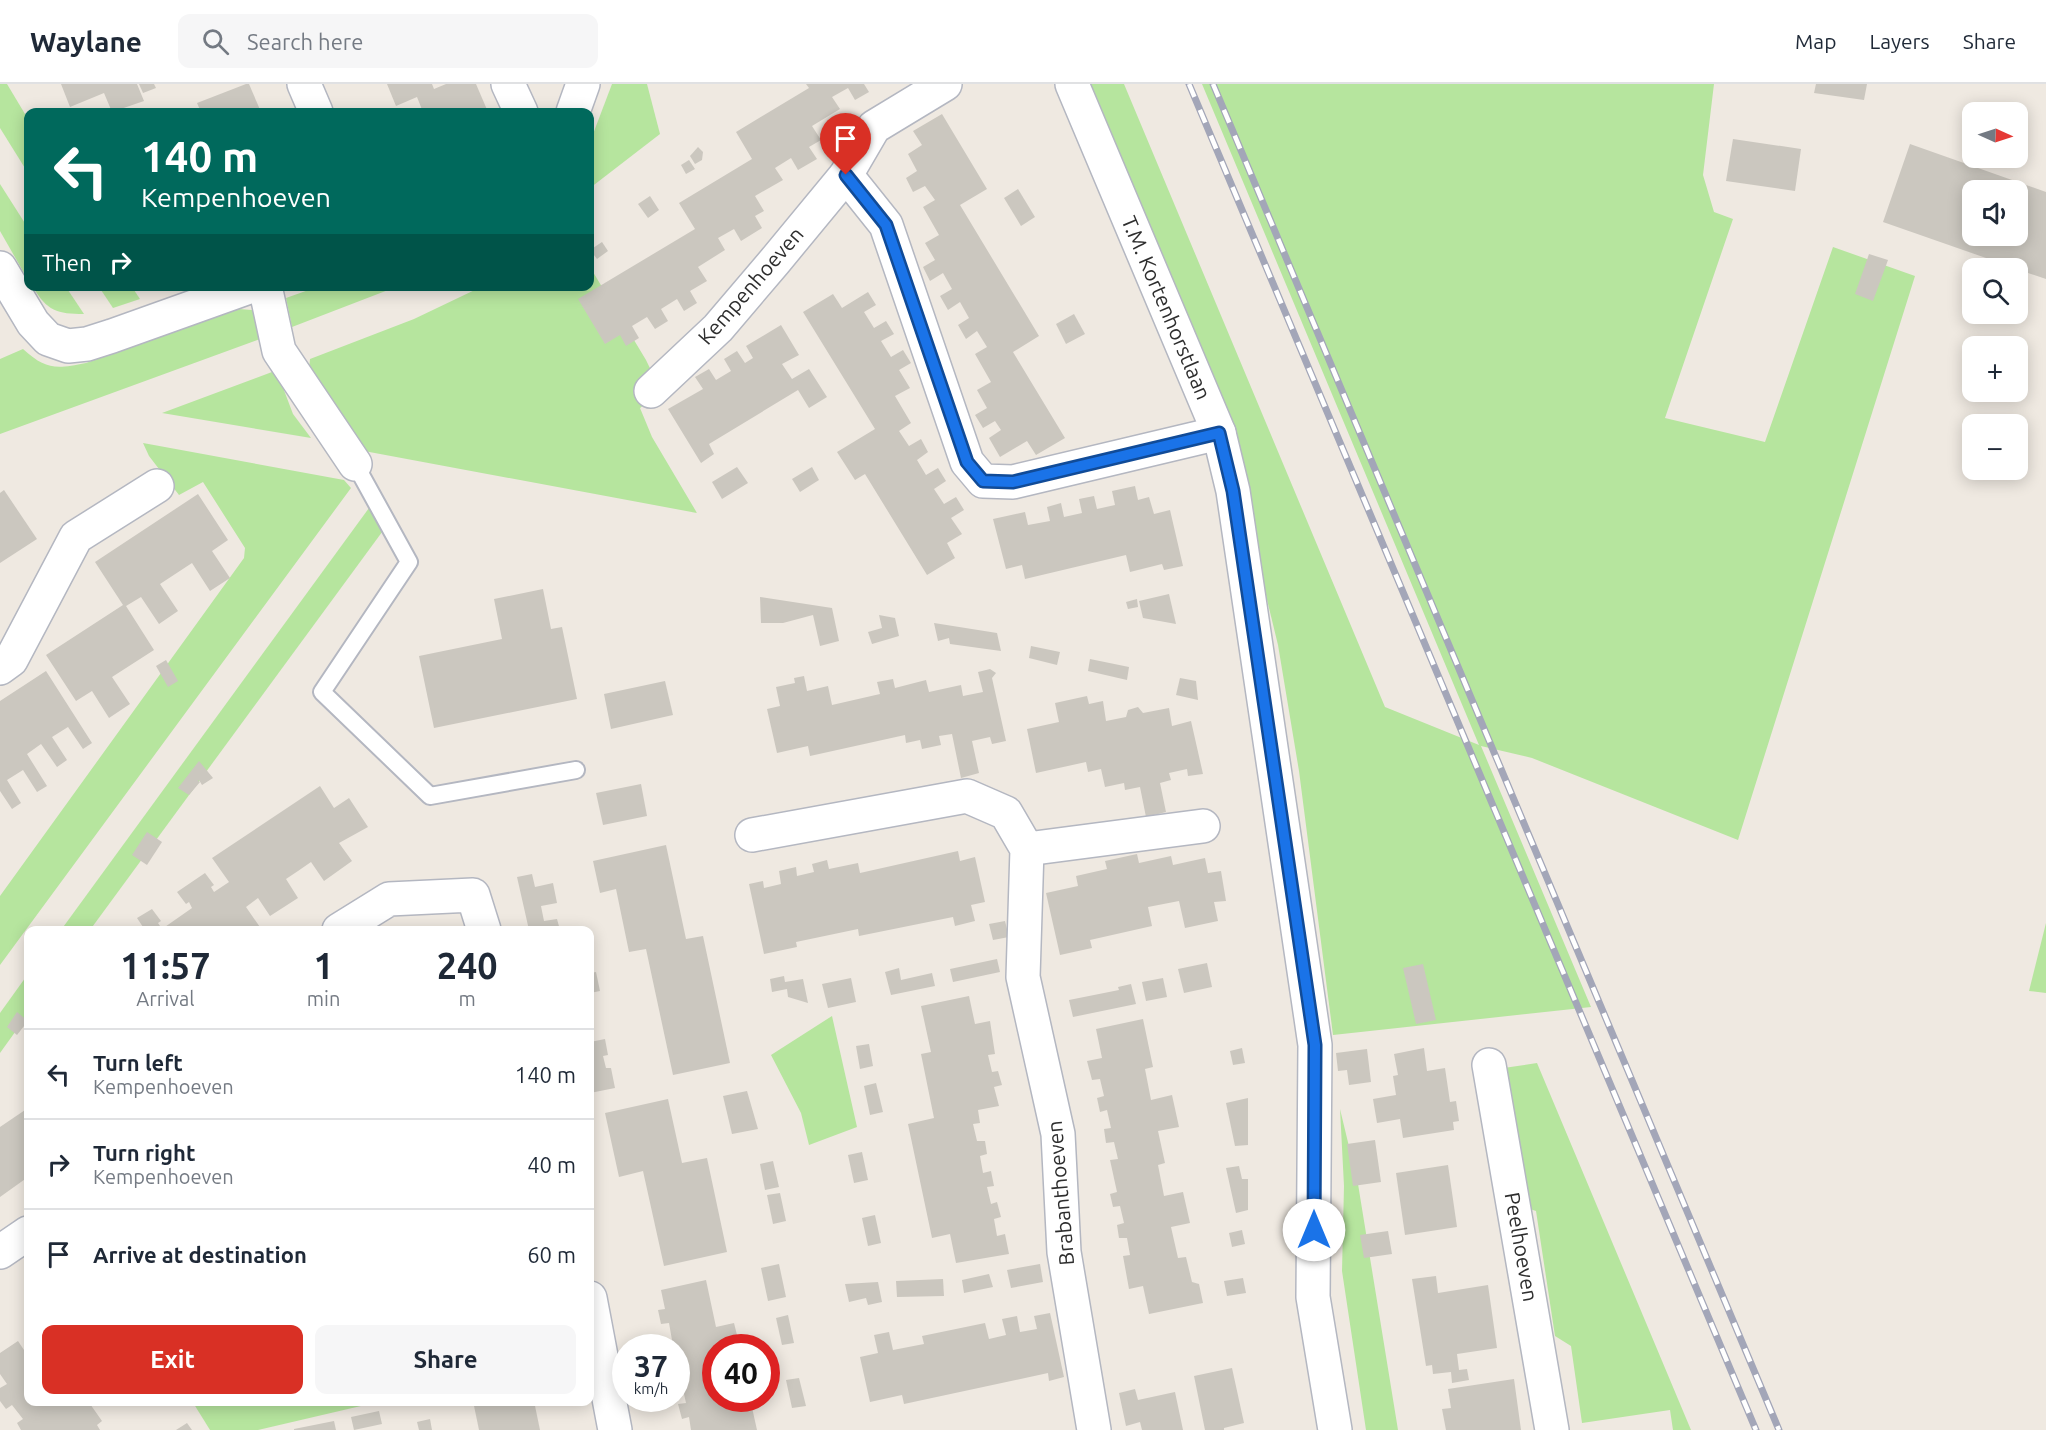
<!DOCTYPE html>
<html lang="en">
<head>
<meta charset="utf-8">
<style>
  body { margin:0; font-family:Ubuntu,sans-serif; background:#f6f6f7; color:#1f2937; height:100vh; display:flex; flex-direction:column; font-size:22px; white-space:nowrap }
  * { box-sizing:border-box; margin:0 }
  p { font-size:20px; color:#747a83 }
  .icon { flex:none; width:33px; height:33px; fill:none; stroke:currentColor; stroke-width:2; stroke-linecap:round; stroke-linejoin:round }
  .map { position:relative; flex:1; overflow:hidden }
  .panel { position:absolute; left:24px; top:842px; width:570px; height:480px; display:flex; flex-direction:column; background:#fff; border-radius:12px; box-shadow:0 3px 15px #0003 }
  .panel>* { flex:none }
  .hud { position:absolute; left:24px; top:24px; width:570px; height:183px; border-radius:12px; box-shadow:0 3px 15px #0003; background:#00695c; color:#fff; overflow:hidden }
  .needle { width:39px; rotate:93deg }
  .fabs { position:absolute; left:1962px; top:18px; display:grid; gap:12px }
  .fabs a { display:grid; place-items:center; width:66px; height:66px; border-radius:12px; background:#fff; box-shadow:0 3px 15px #0003; font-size:30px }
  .speed { position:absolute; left:612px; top:1250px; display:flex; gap:12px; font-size:30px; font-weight:700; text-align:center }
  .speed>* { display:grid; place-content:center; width:78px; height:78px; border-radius:50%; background:#fff; box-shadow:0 3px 15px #0003; line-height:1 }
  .speed small { font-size:15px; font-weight:400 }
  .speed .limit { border:9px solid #d22; background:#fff; color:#111 }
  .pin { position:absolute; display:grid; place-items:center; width:51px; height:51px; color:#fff; margin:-62px -26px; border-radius:50% 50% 50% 0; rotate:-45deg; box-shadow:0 0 6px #0007 }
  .pin .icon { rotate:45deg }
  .me { position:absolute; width:66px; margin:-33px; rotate:0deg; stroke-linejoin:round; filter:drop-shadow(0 0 4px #0008) }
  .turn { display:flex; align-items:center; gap:21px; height:126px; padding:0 18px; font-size:27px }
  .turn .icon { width:78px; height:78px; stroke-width:2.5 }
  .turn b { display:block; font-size:42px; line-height:51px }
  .then { display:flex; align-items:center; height:57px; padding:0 18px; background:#0003; gap:12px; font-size:22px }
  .eta { display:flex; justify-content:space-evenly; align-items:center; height:102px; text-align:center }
  .eta b { font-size:36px; font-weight:700; line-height:42px }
  .primary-button { display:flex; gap:12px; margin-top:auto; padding:12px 18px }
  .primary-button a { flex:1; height:69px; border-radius:12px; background:#d93025; color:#fff; font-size:24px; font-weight:700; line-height:69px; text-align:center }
  .primary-button a+a { background:#f6f6f7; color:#1f2937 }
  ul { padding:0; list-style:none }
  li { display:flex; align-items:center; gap:18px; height:90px; padding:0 18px; border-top:2px solid #e0e1e3 }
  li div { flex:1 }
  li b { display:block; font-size:22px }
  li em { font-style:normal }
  header { display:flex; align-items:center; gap:36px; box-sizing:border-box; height:84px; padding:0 30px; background:#fff; border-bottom:2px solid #e0e1e3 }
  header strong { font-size:28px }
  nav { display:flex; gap:33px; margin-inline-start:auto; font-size:21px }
  .search { width:420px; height:54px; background:#f6f6f7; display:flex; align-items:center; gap:15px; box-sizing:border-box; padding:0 21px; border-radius:12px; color:#747a83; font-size:22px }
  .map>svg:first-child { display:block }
  .green { fill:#b6e59e }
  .building { fill:#cbc7bf; fill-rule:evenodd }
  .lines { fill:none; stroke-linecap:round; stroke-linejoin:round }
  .lane-casing { stroke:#b4b7c1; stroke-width:20 }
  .street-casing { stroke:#b4b7c1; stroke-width:36 }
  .secondary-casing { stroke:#b4b7c1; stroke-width:36 }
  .lane { stroke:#fff; stroke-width:16 }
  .street { stroke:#fff; stroke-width:33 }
  .secondary { stroke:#fff; stroke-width:33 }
  .rail-casing { stroke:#a3a6b8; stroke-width:7 }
  .rail { stroke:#fff; stroke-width:4.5; stroke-dasharray:14; stroke-linecap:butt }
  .route-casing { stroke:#114b97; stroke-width:15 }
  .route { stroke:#1a73e8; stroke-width:10 }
  .labels { text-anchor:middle; stroke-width:4.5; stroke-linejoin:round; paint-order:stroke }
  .street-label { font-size:21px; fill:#2e2e2e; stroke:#fff }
</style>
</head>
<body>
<header>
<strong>Waylane</strong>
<div class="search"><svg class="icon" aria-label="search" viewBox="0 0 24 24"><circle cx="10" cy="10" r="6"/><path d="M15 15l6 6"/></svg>Search here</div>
<nav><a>Map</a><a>Layers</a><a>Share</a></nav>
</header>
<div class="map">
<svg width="2046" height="1346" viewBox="0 0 2046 1346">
  <rect width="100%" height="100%" fill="#efe9e1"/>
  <g class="green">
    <path d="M0,0H7L28,35V89L0,44Z"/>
    <path d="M612,0H647L660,50L590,104V58Z"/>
    <path d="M1085,0H1124L1385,623L1479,661L1202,0H1714L1703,91L1714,128L1733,135L1665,334L1765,358L1833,163L1915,192L1738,756L1532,674L1481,662L1591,923L1333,951L1299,687L1278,561L1243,417Z"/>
    <path d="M0,100L28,144V196L0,147Z"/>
    <path d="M590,183L646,276L661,307L640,324L652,353L697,429L348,364L309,286L310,275L414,235L481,203L590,202Z"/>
    <path d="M33,203H66L84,230C57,230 47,227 33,203Z"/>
    <path d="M99,203H132L140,215L113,224Z"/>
    <path d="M317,203V202L396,203L292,243L286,214Z"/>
    <path d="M239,225L252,226L259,230L260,255L0,350V275L23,265C46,286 56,285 86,279Z"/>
    <path d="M272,288L282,301L293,330L311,354L162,329Z"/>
    <path d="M143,359L344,396L351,404L0,881V812L244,474L245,464L203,398L179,411L149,372Z"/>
    <path d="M369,424L385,444L90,846H61Z"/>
    <path d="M2046,839V909L2029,907Z"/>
    <path d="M28,890V930L0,969V929Z"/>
    <path d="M832,932L857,1043L809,1061L801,1029L771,971Z"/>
    <path d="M1537,979L1691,1346H1673L1670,1326L1582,1339L1571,1262L1555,1252L1536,1127L1521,1122L1497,985Z"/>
    <path d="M1340,1025L1358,1100L1398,1346H1366L1342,1187L1344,1102Z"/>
    <path d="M192,1317H378V1318L258,1346H210Z"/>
  </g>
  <g class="building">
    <path d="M61,0H137L144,17L112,28L104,9L70,23Z"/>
    <path d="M139,0H154L156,4L143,9Z"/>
    <path d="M246,0H249L261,28H201L197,19Z"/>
    <path d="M387,0H432L434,5L446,0H476L488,28H423L417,13L396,22Z"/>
    <path d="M806,0H864L869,8L855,16L848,4L832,13L840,25L812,42L821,56L809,63L817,75L798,86L791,74L775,84L783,96L755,112L764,127L755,132L762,144L741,157L734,145L718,154L725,166L698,183L707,197L690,207L697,219L684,227L677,215L661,225L668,237L655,245L647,233L632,242L639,254L626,262L620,251L605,260L578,215L695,145L679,119L752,75L736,48L809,4Z"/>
    <path d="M1816,0H1867L1864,16L1814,9Z"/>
    <path d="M942,30L987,105L960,121L1039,252L1013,268L1065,354L1036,371L1027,357L1000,373L989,354L1001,346L995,337L983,344L975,331L987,324L977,306L991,298L975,270L987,263L977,247L966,255L958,241L969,234L960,218L948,226L940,212L952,205L943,189L930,197L923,183L935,176L925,159L939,151L923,123L935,116L925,102L913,108L906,94L917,87L908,70L922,61L913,47Z"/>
    <path d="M1733,55L1801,65L1795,107L1726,97Z"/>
    <path d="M1910,60L2046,108V195L2007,182L2006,184H1983L1986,174L1883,138ZM1972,106H2018V152H1972Z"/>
    <path d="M698,63L703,68L702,76L695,80L690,72Z"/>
    <path d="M689,76L695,85L686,90L681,81Z"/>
    <path d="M1018,105L1035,133L1021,142L1004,114Z"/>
    <path d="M650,112L659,126L648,134L638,120Z"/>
    <path d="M602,158L608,167L597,175L590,166Z"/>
    <path d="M1869,170L1888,176L1873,217L1855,210Z"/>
    <path d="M868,208L876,221L864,228L874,244L886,237L894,250L881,257L891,273L903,266L911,279L899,286L910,304L895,312L911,339L899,347L909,362L921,355L928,368L917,376L926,391L938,384L946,397L934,405L944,420L956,413L964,426L951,434L962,450L947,459L955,474L927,491L865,390L855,396L837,368L875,345L803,228L833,210L842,224Z"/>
    <path d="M1074,230L1085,250L1066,260L1056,240Z"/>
    <path d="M781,241L799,271L782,280L792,295L809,285L827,313L809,324L798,306L709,360L714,370L701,379L668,325L703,305L695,293L709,285L716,296L731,287L724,275L737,267L745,279L753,274L746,262Z"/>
    <path d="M737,383L748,399L722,415L712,398Z"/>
    <path d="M812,383L819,396L800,408L792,395Z"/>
    <path d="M1135,402L1138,416L1149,413L1154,430L1170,426L1183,482L1164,486L1162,480L1130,488L1126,471L1025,495L1022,481L1006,485L993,435L1025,428L1028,441L1050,437L1047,423L1061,419L1064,433L1082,429L1079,415L1094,412L1097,425L1115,421L1112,407Z"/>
    <path d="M4,406L37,455L0,479V409Z"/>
    <path d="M198,410L228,456L212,467L230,494L210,507L192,479L160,500L178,527L159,540L141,513L126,522L154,566L112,593L130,620L109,634L92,607L76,617L46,571L123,521L95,478Z"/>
    <path d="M543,505L551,545L562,543L577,615L434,644L419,572L502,555L494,515Z"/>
    <path d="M1169,510L1176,540L1143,534L1139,517Z"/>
    <path d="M760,513L832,524L839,557L820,562L813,531L783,539H761Z"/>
    <path d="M1137,515L1138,523L1128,525L1126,518Z"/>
    <path d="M879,531L895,534L899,552L872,560L868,548L882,544Z"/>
    <path d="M934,539L997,549L1001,567L950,560L949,554L938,557Z"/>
    <path d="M1031,562L1060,568L1057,581L1029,574Z"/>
    <path d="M1090,575L1129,583L1127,596L1088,587Z"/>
    <path d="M166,576L178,597L168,603L156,582Z"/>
    <path d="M990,585L996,589L992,594L1006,657L992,660L990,653L972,657L979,689L961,694L952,650L939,652L941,661L922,665L920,656L906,659L905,651L810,672L808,662L777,669L767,625L780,622L776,603L795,599L794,594L804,592L807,607L828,602L832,621L880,610L877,598L893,595L895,604L926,596L929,608L961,601L963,612L983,608L978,588Z"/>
    <path d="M46,587L92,659L83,665L68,643L52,653L67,676L57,683L41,660L27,670L47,702L37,708L23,686L7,696L21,719L12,725L0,707V617Z"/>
    <path d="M1180,594L1196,597L1198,616L1176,611Z"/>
    <path d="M665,597L673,631L611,645L604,610Z"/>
    <path d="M1087,612L1089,620L1103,617L1106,637L1126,633L1128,626L1138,623L1143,629L1169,624L1172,642L1191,637L1203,690L1188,692L1187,685L1169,689L1171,696L1160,699L1166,728L1146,733L1140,703L1125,706L1124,699L1105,703L1101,685L1088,688L1086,678L1036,689L1027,645L1059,638L1055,619Z"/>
    <path d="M199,677L213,694L202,701L199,696L198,697L200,698L189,711L178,704Z"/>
    <path d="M641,700L647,732L603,741L596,709Z"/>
    <path d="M320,702L334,724L349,714L368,743L339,759L352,777L324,797L311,778L298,787L286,795L298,814L270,832L258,814L246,823L262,846H145L137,834L152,825L161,837L158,839L162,845L192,824L189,818L186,820L177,808L205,789L214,801L211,803L214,808L229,798L212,774Z"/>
    <path d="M147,748L162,758L147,781L132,771Z"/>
    <path d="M666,761L686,855L703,852L730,979L673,991L646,865L629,868L616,805L600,809L593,777Z"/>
    <path d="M958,767L960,777L975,773L985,818L971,821L975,837L955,842L953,833L859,852L858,845L796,858L797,863L764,870L749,800L763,797L764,804L781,800L779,787L796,783L797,792L814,788L812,780L827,776L829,785L858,779L860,789Z"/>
    <path d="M1137,770L1139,779L1171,772L1173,781L1205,774L1208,789L1221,787L1226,817L1214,818L1218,837L1185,844L1179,817L1148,823L1152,842L1090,856L1092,864L1060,871L1046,809L1078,802L1076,792L1107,785L1105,777Z"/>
    <path d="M532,790L535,803L553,799L557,819L541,822L544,837L557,835L560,846H529L517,793Z"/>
    <path d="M1005,837L1009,853L993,856L989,840Z"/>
    <path d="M997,875L1000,888L953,898L950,885Z"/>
    <path d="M1207,879L1212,903L1184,909L1178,885Z"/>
    <path d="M1423,880L1436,936L1416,940L1403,884Z"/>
    <path d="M899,884L901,896L932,889L935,902L891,911L885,888Z"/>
    <path d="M596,888L600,907L590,909V889Z"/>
    <path d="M784,892L785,898L803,895L808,919L788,913L787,905L772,908L770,895Z"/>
    <path d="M851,894L856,918L828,924L822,900Z"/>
    <path d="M1163,894L1167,913L1146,917L1142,898Z"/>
    <path d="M1131,900L1136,920L1073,933L1069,916L1119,906L1118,903Z"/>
    <path d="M969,912L975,940L990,937L995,970L988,971L992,988L998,987L1002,1001L994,1003L999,1022L978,1026L980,1039L973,1040L977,1057H985L987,1070L980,1072L983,1089L991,1087L994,1102L987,1103L991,1120L997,1118L1001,1133L994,1135L997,1152L1005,1150L1009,1170L956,1179L950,1150L932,1154L908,1040L934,1034L921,970L931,968L921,922Z"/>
    <path d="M17,928L28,937L17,951L7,943Z"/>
    <path d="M1143,935L1153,983L1145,985L1151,1016L1172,1011L1179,1043L1158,1047L1165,1079L1158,1081L1164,1112L1183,1108L1190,1139L1171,1143L1178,1174L1186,1173L1192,1198L1199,1200L1203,1219L1149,1230L1143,1202L1129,1205L1123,1172L1130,1171L1127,1154H1119L1117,1141L1124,1139L1120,1122L1113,1123L1110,1110L1117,1108L1110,1076L1118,1075L1114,1058L1106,1059L1104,1045L1111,1044L1107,1026L1100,1028L1097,1014L1104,1012L1100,995L1092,996L1087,977L1102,974L1096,945Z"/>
    <path d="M605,955L608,971L603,972L606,984H611L615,1004L590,1009V958Z"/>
    <path d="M869,960L873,982L860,985L856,962Z"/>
    <path d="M1242,964L1245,979L1233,981L1230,967Z"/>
    <path d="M1424,964L1427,987L1445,984L1450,1018L1456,1017L1459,1037L1453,1038L1454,1046L1403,1054L1400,1035L1377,1039L1373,1015L1396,1011L1393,992L1398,991L1394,970Z"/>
    <path d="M1367,965L1371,998L1349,1001L1347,986L1338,987L1336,969Z"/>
    <path d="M876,999L883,1028L870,1031L864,1002Z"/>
    <path d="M747,1007L758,1045L732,1050L723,1012Z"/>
    <path d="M1248,1014V1061L1235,1062L1226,1019Z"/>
    <path d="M668,1015L682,1079L707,1074L727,1168L664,1182L643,1087L619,1093L605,1029Z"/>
    <path d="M28,1024V1093L0,1113V1043Z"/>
    <path d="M1375,1056L1381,1098L1353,1102L1347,1060Z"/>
    <path d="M862,1068L868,1096L854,1099L848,1071Z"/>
    <path d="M773,1077L779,1103L765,1106L760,1080Z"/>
    <path d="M1448,1081L1457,1143L1405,1151L1396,1089Z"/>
    <path d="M1239,1082L1242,1095H1248V1126L1236,1129L1226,1084Z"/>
    <path d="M780,1109L786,1137L773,1140L767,1111Z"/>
    <path d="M875,1131L881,1159L868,1162L862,1134Z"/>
    <path d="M1242,1146L1245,1160L1232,1163L1229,1149Z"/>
    <path d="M1388,1147L1392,1170L1364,1174L1360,1151Z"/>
    <path d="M779,1180L786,1213L768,1217L761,1184Z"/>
    <path d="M1040,1180L1043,1198L1011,1204L1007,1186Z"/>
    <path d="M989,1190L993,1203L964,1209L962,1196Z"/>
    <path d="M1436,1192L1438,1209L1488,1201L1497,1264L1457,1270L1459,1286L1467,1285L1469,1296L1452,1299L1451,1288L1433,1290L1432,1281L1426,1282L1412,1195Z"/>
    <path d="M1243,1194L1246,1209L1227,1212L1224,1197Z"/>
    <path d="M943,1195L944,1212L897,1213L896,1197Z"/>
    <path d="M706,1196L716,1243L734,1239L740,1263H716V1314H732L733,1323L751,1319L757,1346H691L689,1333L682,1335L678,1320L686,1319L682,1301L676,1303V1288L679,1287L676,1263H666L665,1257L672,1256L669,1239L661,1240L658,1226L665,1225L661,1206Z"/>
    <path d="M878,1198L882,1218L868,1221L866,1214L849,1218L845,1200Z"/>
    <path d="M1050,1229L1064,1293L1049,1297L1048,1289L904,1320L902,1311L870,1318L860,1273L878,1269L874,1251L889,1248L893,1266L924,1260L922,1252L985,1239L989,1255L1006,1251L1002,1235L1017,1232L1020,1248L1037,1245L1034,1232Z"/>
    <path d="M788,1231L794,1259L782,1261L776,1234Z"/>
    <path d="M18,1257L28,1272V1317H88L102,1337L97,1341L100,1346H21L17,1339L23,1335L12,1321L6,1325L0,1317V1304L7,1300L0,1290V1269Z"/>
    <path d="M1232,1284L1244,1339L1224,1344V1346H1205L1194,1292Z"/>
    <path d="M799,1294L806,1322L792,1324L786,1296Z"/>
    <path d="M1514,1295L1521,1346H1446L1442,1325L1451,1324L1448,1305Z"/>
    <path d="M1135,1305L1138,1316L1175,1308L1183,1346H1142L1140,1338L1126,1342L1119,1309Z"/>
    <path d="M473,1317H534L540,1346H479Z"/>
    <path d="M379,1327L382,1340L354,1346L351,1333Z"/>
    <path d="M430,1335L432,1346H419L417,1338Z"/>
    <path d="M334,1337L336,1346H294V1345Z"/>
    <path d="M187,1339L192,1346H176Z"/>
  </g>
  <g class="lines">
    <g class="lane-casing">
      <path id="lane" d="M355,380L409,478L322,608L430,712L576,686"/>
    </g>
    <g class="street-casing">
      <g id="street">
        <path d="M304,0L316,28"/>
        <path d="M508,0L521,28"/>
        <path d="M573,28L583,0"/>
        <path d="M846,91L886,141L967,378L983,397L1013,398L1219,349"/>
        <path d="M0,184L33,239L48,255L68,262L87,260L112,252L252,202"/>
        <path d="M265,202L279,267L355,380"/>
        <path d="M651,307L718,244L775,177L846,91L874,43L945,0"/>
        <path d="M0,584L11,576L76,453L157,402"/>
        <path d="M752,751L967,712L1006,729L1027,765L1023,893L1058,1050L1064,1168L1094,1346"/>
        <path d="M1027,765L1203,742"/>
        <path d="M339,846L389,815L473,811L484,846"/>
        <path d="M1489,981L1552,1346"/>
        <path d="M0,1168L28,1149"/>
        <path d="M590,1214L615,1346"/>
      </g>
    </g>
    <g class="secondary-casing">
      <path id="secondary" d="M1072,0L1219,349L1233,407L1315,961L1313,1213L1335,1346"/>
    </g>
    <use href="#lane" class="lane"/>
    <use href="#street" class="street"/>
    <use href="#secondary" class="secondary"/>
    <g class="rail-casing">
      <g id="rail">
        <path d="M1189,0L1756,1346"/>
        <path d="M1213,0L1779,1346"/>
      </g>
    </g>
    <use href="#rail" class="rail"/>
  </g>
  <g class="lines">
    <g class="route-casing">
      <path id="route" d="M846,91L886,141L967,378L983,397L1013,398L1219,349L1233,407L1315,961L1314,1146"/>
    </g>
    <use href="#route" class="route"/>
  </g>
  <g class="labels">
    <g class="street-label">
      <text transform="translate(751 202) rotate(-49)" y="7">Kempenhoeven</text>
      <text transform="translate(1166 224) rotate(67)" y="7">T.M. Kortenhorstlaan</text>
      <text transform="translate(1061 1109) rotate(-95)" y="7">Brabanthoeven</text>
      <text transform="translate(1521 1163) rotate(80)" y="7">Peelhoeven</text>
    </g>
  </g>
</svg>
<div class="fabs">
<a><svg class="needle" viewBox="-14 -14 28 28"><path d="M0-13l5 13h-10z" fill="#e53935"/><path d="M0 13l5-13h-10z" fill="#747a83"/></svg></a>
<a><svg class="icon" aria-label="sound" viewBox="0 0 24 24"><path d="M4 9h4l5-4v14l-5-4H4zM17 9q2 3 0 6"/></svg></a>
<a><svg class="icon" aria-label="search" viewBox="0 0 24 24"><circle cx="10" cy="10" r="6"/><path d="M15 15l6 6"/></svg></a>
<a>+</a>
<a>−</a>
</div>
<div class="speed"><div>37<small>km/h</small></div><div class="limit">40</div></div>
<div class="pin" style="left:846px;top:91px;background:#d93025"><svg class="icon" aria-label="arrive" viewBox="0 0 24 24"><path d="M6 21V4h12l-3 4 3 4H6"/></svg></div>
<svg class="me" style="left:1314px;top:1146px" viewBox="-20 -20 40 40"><circle r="19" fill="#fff"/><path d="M0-13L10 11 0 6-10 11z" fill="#1a73e8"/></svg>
<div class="hud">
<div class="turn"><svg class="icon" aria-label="left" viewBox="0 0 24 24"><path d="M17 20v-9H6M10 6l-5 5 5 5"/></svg><div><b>140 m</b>Kempenhoeven</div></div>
<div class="then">Then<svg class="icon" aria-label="right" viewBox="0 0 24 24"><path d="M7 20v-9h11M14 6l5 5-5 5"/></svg></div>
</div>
<section class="panel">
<div class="eta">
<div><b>11:57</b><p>Arrival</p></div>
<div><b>1</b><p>min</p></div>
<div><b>240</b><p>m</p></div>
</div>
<ul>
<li><svg class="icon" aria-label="left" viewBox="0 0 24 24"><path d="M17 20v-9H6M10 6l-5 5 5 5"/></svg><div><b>Turn left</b><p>Kempenhoeven</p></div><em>140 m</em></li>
<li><svg class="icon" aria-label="right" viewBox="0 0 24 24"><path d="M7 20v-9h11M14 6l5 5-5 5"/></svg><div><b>Turn right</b><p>Kempenhoeven</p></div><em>40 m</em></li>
<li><svg class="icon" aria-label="arrive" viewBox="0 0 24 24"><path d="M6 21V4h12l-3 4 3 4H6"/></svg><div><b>Arrive at destination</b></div><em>60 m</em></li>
</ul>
<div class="primary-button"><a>Exit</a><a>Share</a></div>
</section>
</div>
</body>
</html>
